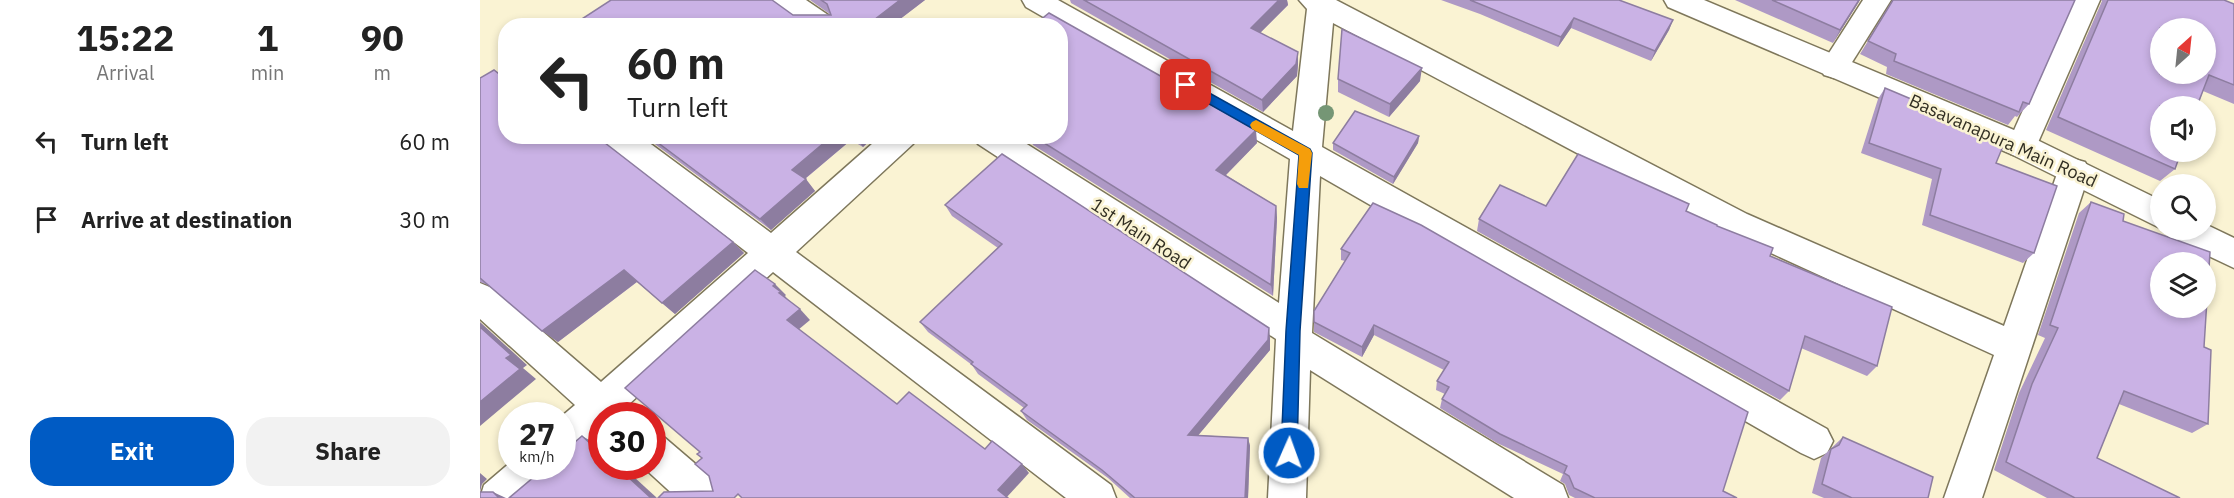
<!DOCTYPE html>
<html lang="en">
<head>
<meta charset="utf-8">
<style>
  body { margin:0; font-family:"IBM Plex Sans",sans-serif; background:#f2f2f2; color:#222; height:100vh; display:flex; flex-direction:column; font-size:22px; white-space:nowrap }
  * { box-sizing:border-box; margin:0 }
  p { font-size:20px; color:#767676 }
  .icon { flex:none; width:33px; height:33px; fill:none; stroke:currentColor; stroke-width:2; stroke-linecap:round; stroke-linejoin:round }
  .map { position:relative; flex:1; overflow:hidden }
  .details { display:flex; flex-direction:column; background:#fff; width:480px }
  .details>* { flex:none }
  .hud { position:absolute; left:18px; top:18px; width:570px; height:126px; border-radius:24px; box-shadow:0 3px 9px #0003; background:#fff; color:#222; overflow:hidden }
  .needle { width:39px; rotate:27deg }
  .controls { position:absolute; left:1670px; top:18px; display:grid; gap:12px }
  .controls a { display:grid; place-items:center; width:66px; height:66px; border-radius:50%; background:#fff; box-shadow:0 3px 9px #0003; font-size:30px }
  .speed { position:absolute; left:18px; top:402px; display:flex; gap:12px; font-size:30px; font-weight:700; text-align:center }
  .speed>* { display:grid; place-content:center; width:78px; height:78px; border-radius:50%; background:#fff; box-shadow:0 3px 9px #0003; line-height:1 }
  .speed small { font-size:15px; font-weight:400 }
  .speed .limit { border:9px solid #d22; background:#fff; color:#111 }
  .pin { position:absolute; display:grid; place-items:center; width:51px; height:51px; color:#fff; margin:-26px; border-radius:12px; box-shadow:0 3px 9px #0006 }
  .me { position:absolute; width:66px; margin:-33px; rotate:2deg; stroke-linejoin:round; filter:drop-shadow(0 0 4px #0008) }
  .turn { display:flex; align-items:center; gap:21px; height:126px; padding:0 30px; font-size:27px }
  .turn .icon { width:78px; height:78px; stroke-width:2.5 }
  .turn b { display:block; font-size:42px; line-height:51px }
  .eta { display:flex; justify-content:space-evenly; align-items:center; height:102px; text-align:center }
  .eta b { font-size:36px; font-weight:700; line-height:42px }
  .action { display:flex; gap:12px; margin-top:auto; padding:12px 30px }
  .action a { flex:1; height:69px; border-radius:24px; background:#005bc4; color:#fff; font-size:24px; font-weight:700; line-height:69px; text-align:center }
  .action a+a { background:#f2f2f2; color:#222 }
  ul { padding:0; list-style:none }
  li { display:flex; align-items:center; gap:18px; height:78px; padding:0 30px }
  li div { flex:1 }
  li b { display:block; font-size:22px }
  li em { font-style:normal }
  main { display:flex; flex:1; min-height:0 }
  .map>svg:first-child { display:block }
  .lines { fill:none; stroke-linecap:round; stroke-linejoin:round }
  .minor-casing { stroke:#7e775b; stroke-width:3 }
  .tertiary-casing { stroke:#7e775b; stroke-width:3 }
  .minor { fill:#fff; fill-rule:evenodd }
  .tertiary { fill:#fff; fill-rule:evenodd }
  .tree { fill:#759675 }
  .wall { fill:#ae99c5 }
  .shaded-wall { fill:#8d7da0 }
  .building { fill:#cab2e5; stroke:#8d7da0; stroke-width:1.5; fill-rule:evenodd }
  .route { fill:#005bc4; stroke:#003b7f; stroke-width:1.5 }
  .slow { fill:#f59e0b }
  .labels { text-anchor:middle; stroke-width:5; stroke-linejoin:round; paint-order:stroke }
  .street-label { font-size:18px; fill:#312e22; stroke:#faf3d3 }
</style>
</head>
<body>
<main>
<section class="details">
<div class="eta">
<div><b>15:22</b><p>Arrival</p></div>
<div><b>1</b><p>min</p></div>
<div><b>90</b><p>m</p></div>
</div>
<ul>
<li><svg class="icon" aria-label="left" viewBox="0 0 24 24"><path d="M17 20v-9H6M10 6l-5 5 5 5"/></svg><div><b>Turn left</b></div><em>60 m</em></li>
<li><svg class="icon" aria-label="arrive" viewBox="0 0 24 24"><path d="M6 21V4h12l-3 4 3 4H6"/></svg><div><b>Arrive at destination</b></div><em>30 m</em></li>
</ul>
<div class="action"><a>Exit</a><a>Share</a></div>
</section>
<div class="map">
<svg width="1754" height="498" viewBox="0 0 1754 498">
  <rect width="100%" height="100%" fill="#faf3d3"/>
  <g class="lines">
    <g class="minor-casing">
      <g id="minor">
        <path d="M292,0H326L354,19L358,26H323L296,7Z"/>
        <path d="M542,0H578L813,131L827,9L819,0H856L1267,214L1524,326L1578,171L1583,162L1594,159L1605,162L1610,171L1502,498H1464L1514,355L1245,232L853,23L842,147L1347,429L1353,441L1347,453L1334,459L1321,453L840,176L832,333L1083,485L1088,498H1034L830,370L826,498H788L796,339L498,144L494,136H534L799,303L810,159L546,7Z"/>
        <path d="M1383,0H1411L1364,75L1354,78L1344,75L1340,67Z"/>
        <path d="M1592,0H1620L1553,154L1542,158L1531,154L1527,146Z"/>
        <path d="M122,136H160L291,233L401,136H437L433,144L316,252L631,485L636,498H586L293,272L147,406L151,416H122V429L95,453L82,458V416L95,405L0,319V283L12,288L121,382L268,253L126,144Z"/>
        <path d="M172,433L185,438L240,485L245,498H197L162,466H172Z"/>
        <path d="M32,461V466H73L67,479L46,498H0L4,485Z"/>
      </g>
    </g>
    <g class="tertiary-casing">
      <g id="tertiary">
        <path d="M1184,0H1224L1553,138L1680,200V228L1531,154L1188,7Z"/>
        <path d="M1725,224L1754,238V268L1695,240L1691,230H1725Z"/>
      </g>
    </g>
    <use href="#minor" class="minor"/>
    <use href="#tertiary" class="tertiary"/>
  </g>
  <circle class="tree" cx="846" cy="113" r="8"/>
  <g class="wall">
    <path d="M330,0H445L411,26H91L313,15H351Z"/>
    <path d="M590,0H807L808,5L780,33L818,52V64L817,76L783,112L591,3Z"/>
    <path d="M961,0H1139L1193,20L1189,30L1171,61L1091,28L1078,47L1000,14Z"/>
    <path d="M1255,0H1380L1353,43Z"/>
    <path d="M1413,0H1595L1549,104L1537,117L1535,116L1528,125L1406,74L1407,67L1380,54Z"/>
    <path d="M1621,0H1744L1754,4V104L1723,91L1695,169L1680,181L1566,130L1622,1Z"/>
    <path d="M0,78L26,136H121L123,142L253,242L264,253L195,314L157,282L78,342L8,285L0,282Z"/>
    <path d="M858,79L940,81L909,117L858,92Z"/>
    <path d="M1405,88L1516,163L1554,253L1543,263L1442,225L1452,179L1381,153L1398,99Z"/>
    <path d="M164,136H395L383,147L371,140L325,179L335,191L291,230Z"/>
    <path d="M549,136H580L777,143L746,175L796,206L797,218L793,296L553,145Z"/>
    <path d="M939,136L938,143L913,184L853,150V143Z"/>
    <path d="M1611,202L1643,221L1724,347L1728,424L1712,433L1639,404L1617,458L1700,498H1567L1514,470L1539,393L1565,338L1558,335L1599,213Z"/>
    <path d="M893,203L1243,491L1257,498H1095L1089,495L1085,484L1080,481L1083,474L1017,443L960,408L962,399L965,394L956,390L957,381L964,370L894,335L882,357L834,332V322L865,261L861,260V249Z"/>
    <path d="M465,205L790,338V350L718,435L768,438L770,446L768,498H650L628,478L547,420L541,411L544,408L498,374L492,365L448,332L440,322L518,248L472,216Z"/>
    <path d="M1066,206L1206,211L1237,226L1290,256L1397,366L1387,376L1321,348L1309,391L1300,400L997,231L999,219Z"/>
    <path d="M1363,437L1448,498H1344L1332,493L1341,458Z"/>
  </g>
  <g class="shaded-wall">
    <path d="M420,0H445L411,26H386Z"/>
    <path d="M799,0H807L808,5L772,41L771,28Z"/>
    <path d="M1379,0H1380L1353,43L1360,30Z"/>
    <path d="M1094,18L1091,28L1078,47L1081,37Z"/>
    <path d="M1193,20L1189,30L1171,61L1175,51Z"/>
    <path d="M818,52V64L817,76L783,112L782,100Z"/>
    <path d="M942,68L940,81L909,117L910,104Z"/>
    <path d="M776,130L777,143L739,182L736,170Z"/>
    <path d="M115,136H121L125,146Z"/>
    <path d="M352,136H369L371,140L321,182L312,170Z"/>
    <path d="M375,136H395L383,147Z"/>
    <path d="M939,136L938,143L913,184L914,177Z"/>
    <path d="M326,179L335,191L291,230L280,219Z"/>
    <path d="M796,206L797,218L793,296L791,285Z"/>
    <path d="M253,242L264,253L195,314L182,303Z"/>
    <path d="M144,270L158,281L78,342L62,331Z"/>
    <path d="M295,284L306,295L305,296L311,303L299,293L293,286Z"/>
    <path d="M320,309L330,320L318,330L307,320Z"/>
    <path d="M0,322L47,365L43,368L56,379L0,426V402L26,358L0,327Z"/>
    <path d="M894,325V335L882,357V347Z"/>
    <path d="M789,328L790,338V350L711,444L708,435Z"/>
    <path d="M102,436L118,445L122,448V454Z"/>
    <path d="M768,438L770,446L768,498H765Z"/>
    <path d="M542,464L549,473L526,498L518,490Z"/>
    <path d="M136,466H142L177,498H171Z"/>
    <path d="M0,473L7,479L2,484L0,492Z"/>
    <path d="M13,492L26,498H19Z"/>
  </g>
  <g class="building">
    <path d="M131,0H292L313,15H351L347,4L341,0H420L386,26H91Z"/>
    <path d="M604,0H799L771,28L818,52L816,64L782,100Z"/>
    <path d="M990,0H1139L1193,20L1175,51L1094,18L1081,37Z"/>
    <path d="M1292,0H1379L1360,30Z"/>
    <path d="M1413,0H1595L1549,104L1543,102L1539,112L1414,61L1416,54L1388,41Z"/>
    <path d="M1628,0H1744L1754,4V85L1729,75L1717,106H1680V152H1701L1695,169L1578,117ZM1680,28H1725V74H1680Z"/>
    <path d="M569,13L776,130L736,170L796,206L791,285L553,136H580V26H553Z"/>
    <path d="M862,29L942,68L910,104L858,79Z"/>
    <path d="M26,68V136H116L253,242L182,303L144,270L62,331L0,278V78L14,70L18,73Z"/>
    <path d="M1405,88L1526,139L1516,163L1577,186L1554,253L1450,215L1461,169L1389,143Z"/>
    <path d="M875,111L939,136L914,177L853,143Z"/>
    <path d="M169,136H352L312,170L326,179L280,219Z"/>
    <path d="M522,154L789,328L788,340L708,435L768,438L765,498H655L622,470L541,411L547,405L491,364L493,362L440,322L522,244L465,205Z"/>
    <path d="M1098,154L1209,204L1206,211L1237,225V226L1293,248L1290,256L1412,307L1397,366L1325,336L1309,391L999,219L1020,185L1066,206Z"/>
    <path d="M1611,202L1644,214L1643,221L1730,252L1724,347L1731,350L1728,424L1644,391L1617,458L1700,498H1595L1526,462L1552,384L1578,328L1570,325ZM1680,262H1725V308H1680Z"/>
    <path d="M893,203L941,225L1268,412L1243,491L1257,498H1115L1094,488L1089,476L1084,473L1087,466L1020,434L962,399L969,387L957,381L969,362L894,325L882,347L834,322V311L870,253L861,249Z"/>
    <path d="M275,270L295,284L293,286L301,292L299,293L320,309L307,320L417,404L429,392L505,449L512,441L542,464L518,490L528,498H262L258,494L254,498H178L184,492L233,491L229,476L215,464L222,458L217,454L220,452L145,388Z"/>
    <path d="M0,327L31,355L26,358L40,369L0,402Z"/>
    <path d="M102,436L122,454V466H136L171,498H29L67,466H82V453Z"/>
    <path d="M1363,437L1453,477L1448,498H1372L1342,484L1351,449L1359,445Z"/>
    <path d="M0,492H13L19,498H0Z"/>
  </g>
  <path class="route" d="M706,80L830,149L832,153L820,331L817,453L814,458L809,460L803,458L801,453L806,331L819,155L701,88L700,85Z"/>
  <path class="slow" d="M776,120L830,149L832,153L828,188H819L817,184L819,155L772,129L770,125L772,122Z"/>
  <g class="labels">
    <g class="street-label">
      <text transform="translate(1523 141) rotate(24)" y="6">Basavanapura Main Road</text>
      <text transform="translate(661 234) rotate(33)" y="6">1st Main Road</text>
    </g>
  </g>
</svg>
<div class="controls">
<a><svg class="needle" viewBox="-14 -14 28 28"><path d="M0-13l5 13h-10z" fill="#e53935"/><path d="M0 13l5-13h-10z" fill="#767676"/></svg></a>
<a><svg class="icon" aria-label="sound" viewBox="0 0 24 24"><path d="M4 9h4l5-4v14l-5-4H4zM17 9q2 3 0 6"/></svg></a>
<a><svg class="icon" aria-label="search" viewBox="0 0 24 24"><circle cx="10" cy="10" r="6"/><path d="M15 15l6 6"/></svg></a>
<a><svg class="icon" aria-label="layers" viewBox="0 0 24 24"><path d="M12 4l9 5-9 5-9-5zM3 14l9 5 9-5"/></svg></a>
</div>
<div class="speed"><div>27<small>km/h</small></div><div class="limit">30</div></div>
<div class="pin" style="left:706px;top:85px;background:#d93025"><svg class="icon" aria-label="arrive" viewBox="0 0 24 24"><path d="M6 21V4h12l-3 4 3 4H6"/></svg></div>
<svg class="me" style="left:809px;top:453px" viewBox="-20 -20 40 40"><circle r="17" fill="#005bc4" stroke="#fff" stroke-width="3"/><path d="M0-11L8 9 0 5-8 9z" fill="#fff"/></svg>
<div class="hud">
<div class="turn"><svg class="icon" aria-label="left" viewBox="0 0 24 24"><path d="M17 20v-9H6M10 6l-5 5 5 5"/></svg><div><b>60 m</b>Turn left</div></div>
</div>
</div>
</main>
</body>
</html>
